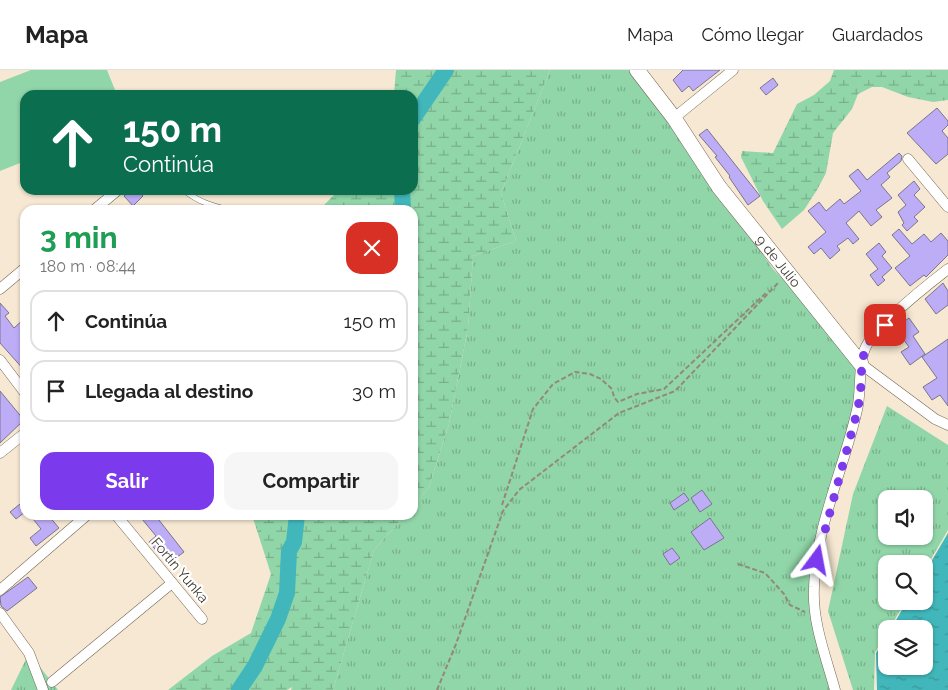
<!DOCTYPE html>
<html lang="es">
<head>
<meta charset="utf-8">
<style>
  body { margin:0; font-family:Raleway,sans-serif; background:#f6f6f6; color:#222; height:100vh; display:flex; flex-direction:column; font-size:19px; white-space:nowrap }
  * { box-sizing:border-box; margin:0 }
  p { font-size:16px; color:#767676 }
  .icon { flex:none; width:28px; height:28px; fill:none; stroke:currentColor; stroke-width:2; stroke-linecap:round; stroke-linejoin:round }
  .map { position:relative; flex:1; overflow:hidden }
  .details { position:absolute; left:20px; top:135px; width:398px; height:315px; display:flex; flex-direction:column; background:#fff; border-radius:15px; box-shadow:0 1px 4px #0004 }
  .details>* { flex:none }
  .guide { position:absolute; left:20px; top:20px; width:398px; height:105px; border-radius:15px; box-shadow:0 1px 4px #0004; background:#0b6e4f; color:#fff; overflow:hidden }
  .tools { position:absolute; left:878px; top:420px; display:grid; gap:10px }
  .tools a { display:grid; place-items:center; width:55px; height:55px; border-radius:10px; background:#fff; box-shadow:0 1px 4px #0004; font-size:25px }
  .pin { position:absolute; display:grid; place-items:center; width:42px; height:42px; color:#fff; margin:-21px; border-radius:10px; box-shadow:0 2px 8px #0006 }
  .me { position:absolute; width:55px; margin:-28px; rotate:13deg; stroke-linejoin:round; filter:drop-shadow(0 0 4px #0008) }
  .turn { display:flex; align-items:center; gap:18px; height:105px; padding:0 20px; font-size:22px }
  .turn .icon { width:65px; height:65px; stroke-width:2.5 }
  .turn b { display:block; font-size:35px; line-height:42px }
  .round { display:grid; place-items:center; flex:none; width:52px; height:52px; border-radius:15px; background:#f6f6f6 }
  .overview { display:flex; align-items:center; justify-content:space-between; height:85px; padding:0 20px }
  h1 { font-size:30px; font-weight:700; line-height:38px; color:#1e9e55 }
  .primary-button { display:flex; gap:10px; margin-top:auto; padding:10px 20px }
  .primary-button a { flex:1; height:58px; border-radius:15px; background:#7c3aed; color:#fff; font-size:20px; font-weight:700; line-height:58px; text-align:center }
  .primary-button a+a { background:#f6f6f6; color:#222 }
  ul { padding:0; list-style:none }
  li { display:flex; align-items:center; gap:15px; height:62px; margin:0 10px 8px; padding:0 10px; border:2px solid #e0e0e0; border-radius:15px }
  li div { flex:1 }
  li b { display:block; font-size:19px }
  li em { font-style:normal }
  header { display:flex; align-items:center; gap:30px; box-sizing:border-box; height:70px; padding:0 25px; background:#fff; border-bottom:1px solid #e0e0e0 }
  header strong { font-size:24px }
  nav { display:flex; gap:28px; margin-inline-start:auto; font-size:18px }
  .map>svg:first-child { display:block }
  .grass { fill:url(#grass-tufts); fill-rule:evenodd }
  .wetland { fill:url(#wetland-marsh) }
  .park { fill:#91d6a9 }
  .water { fill:url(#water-ripples) }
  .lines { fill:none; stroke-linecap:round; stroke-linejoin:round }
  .river { stroke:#41b7bb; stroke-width:16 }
  .building { fill:#bdadf6; stroke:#7a758b }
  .service-casing { stroke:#746855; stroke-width:6 }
  .minor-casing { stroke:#746855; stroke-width:11 }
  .secondary-casing { stroke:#746855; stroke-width:16 }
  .path { stroke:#92897a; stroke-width:2; stroke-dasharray:5 2.5; stroke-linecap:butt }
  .service { stroke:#fff; stroke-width:5 }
  .minor { stroke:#fff; stroke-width:10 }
  .secondary { stroke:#fff; stroke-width:15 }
  .route { stroke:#7c3aed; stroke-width:9; stroke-dasharray:0 16.2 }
  .labels { text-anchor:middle; stroke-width:4.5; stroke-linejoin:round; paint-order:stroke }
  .street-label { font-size:14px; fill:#403b32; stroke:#fff }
</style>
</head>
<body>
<header>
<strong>Mapa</strong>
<nav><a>Mapa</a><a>Cómo llegar</a><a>Guardados</a></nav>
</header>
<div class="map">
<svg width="948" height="620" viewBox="0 0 948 620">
  <defs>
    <pattern id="grass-tufts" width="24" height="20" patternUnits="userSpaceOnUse" patternTransform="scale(1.25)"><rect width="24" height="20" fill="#91d6a9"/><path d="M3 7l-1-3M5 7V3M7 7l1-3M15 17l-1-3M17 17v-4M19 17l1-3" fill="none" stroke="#78af8a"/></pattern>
    <pattern id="wetland-marsh" width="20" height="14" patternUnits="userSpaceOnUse" patternTransform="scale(1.25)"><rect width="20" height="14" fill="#91d6a9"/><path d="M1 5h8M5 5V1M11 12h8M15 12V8" fill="none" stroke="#78af8a"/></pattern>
    <pattern id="water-ripples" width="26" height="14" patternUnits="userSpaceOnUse" patternTransform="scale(1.25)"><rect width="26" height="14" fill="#41b7bb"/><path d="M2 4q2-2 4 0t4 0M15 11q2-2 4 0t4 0" fill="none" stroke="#389699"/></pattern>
  </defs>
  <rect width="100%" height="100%" fill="#f6e8d2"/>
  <g class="grass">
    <path d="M550,0H637L672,54L773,199L782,208L788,203L861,294L862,308L826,453L814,517L835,620H333L374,480L405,445H412L413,436L429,417L449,354L468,258L473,186L516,171L501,123Z"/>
    <path d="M887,336L948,375V460L924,501V494H886V531H906L889,559H886V564L875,582L874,620H853L828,541L853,424ZM886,429H924V466H886Z"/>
    <path d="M29,583L58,620H11Z"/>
  </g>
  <g class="wetland">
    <path d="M396,0H550L501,123L516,171L473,186L468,258L449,354L429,417L413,436L412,140H319L339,120H412V25H394Z"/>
    <path d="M834,0H948V30L933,32L908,27L882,17H872L858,24L852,39L833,63L826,103L817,120L804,140L782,159L763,131L741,87L742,81L773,83L797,34L814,25L830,11Z"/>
    <path d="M252,445H405L374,480L333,620H291L292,617L287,620H168L212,586L251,563L271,504Z"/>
  </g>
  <path class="park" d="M31,0H107L117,25H25V91L0,101V12Z"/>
  <path class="water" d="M948,463V620H877L876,583L886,567V596H924V559H891L907,531H924V504Z"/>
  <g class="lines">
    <g class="river">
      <path d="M412,50L446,0"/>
      <path d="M402,120L403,140"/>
      <path d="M239,620L255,596L278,549L287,523L289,481L294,472L297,445"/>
    </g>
  </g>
  <g class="building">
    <path d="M683,0H720L693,21L689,16L682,22L673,10Z"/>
    <path d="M773,8L778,15L766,25L760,18Z"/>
    <path d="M937,38L948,51V55L942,61L948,68V84L936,94L907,63Z"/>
    <path d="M707,59L760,126L748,135L729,107L730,106L715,87L717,86L699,65Z"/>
    <path d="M899,83L902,86L901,91L887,103L890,107L881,115L892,128L876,140L882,147L871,156L859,141L846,153L859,169L853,174L848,168L837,176L840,180L830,189L821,178L814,184L808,177L826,162L808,141L819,132L826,141L840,129L844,134L861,121L849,106L858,99L867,110Z"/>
    <path d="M914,111L920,119L914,125L925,137L914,147L918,151L907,161L902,155L904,153L898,142L906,135L898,125Z"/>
    <path d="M130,120H138L143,126L133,136L124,126Z"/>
    <path d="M899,159L912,174L924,164L931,172L941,163L948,171V185L926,207L924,205L910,216L895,198L910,186L892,165Z"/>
    <path d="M879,173L886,182L882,186L892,198L882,207L885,210L878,216L870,205L878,199L866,184Z"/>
    <path d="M943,213L948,221V235L936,244L925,229Z"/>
    <path d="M0,233L9,243L5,246L14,258L25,248V301L0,273Z"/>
    <path d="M909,248L919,262L913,266L925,284L910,295L901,282L909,277L895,258Z"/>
    <path d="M948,269V336L940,325L932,330L923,317L937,308L922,287Z"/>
    <path d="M0,321L24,350L0,373Z"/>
    <path d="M702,420L712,434L700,442L691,428Z"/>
    <path d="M684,423L689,430L674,440L670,433Z"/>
    <path d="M25,430V442L16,449L10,442Z"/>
    <path d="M30,445H48L59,458L36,476L30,468L41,459Z"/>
    <path d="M147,445H155L184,482L173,490L165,481L160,485L149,472L156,466L142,449Z"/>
    <path d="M710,448L724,468L704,480L691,462Z"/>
    <path d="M672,478L680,488L670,495L663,484Z"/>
    <path d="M28,507L37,518L7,541L1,536L0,527Z"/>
  </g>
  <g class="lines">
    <g class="service-casing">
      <path id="service" d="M184,120C198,132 213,136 229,140"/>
    </g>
    <g class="minor-casing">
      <g id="minor">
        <path d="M674,48L733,0"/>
        <path d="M908,89L948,137"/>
        <path d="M94,140L118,120"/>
        <path d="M0,219L25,198"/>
        <path d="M0,290L25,323"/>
        <path d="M861,294L935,349L948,355"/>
        <path d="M0,383L25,363"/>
        <path d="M116,445L202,549"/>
        <path d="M0,520L87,445"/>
        <path d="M0,543L29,583L43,620"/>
        <path d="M52,612L172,513"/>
        <path d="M835,620C826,587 812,552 814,517C816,456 844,398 857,340C862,321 857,289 868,273C882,251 926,216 948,199"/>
      </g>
    </g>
    <g class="secondary-casing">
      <g id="secondary">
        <path id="s1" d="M637,0L674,48L719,117L861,294"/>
      </g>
    </g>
    <g class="path">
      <path d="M502,435L533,339L553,314L575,302L590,304L601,309L612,319L614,327L618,332L637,324L664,319L767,222"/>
      <path d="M738,494L765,503L784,524L790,535L805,542"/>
      <path d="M437,620L456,574L503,441L519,420L619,343L675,321L779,212"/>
    </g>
    <use href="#service" class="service"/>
    <use href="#minor" class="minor"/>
    <use href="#secondary" class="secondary"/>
  </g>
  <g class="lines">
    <path class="route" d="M817,490L858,339L862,308L861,294L867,274L885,255"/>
  </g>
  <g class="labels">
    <g class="street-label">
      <text dy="5" stroke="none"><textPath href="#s1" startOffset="238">9 de Julio</textPath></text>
      <text transform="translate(180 500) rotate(50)" y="5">Fortín Yunka</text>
    </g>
  </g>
</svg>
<div class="tools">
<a><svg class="icon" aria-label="sound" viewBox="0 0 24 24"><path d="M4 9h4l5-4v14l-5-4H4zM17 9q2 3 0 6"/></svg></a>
<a><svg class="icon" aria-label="search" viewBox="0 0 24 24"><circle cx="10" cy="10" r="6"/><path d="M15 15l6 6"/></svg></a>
<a><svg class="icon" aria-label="layers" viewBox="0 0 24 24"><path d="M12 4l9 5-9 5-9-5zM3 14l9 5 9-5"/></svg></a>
</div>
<div class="pin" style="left:885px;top:255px;background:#d93025"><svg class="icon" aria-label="arrive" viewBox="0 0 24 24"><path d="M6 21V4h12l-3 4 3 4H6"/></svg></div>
<svg class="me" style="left:817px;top:490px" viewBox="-20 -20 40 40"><path d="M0-17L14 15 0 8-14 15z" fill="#7c3aed" stroke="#fff" stroke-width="4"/></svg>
<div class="guide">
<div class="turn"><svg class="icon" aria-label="ahead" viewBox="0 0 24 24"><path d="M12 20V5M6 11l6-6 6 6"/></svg><div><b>150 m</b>Continúa</div></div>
</div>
<section class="details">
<div class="overview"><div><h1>3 min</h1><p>180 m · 08:44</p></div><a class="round" style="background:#d93025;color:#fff"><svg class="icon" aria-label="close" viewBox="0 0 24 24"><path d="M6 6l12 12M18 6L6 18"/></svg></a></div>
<ul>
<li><svg class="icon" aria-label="ahead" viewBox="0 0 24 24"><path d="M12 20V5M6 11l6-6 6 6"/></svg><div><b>Continúa</b></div><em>150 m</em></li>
<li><svg class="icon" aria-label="arrive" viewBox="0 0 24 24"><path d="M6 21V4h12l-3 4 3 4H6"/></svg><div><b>Llegada al destino</b></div><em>30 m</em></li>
</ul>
<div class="primary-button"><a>Salir</a><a>Compartir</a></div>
</section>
</div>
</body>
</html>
